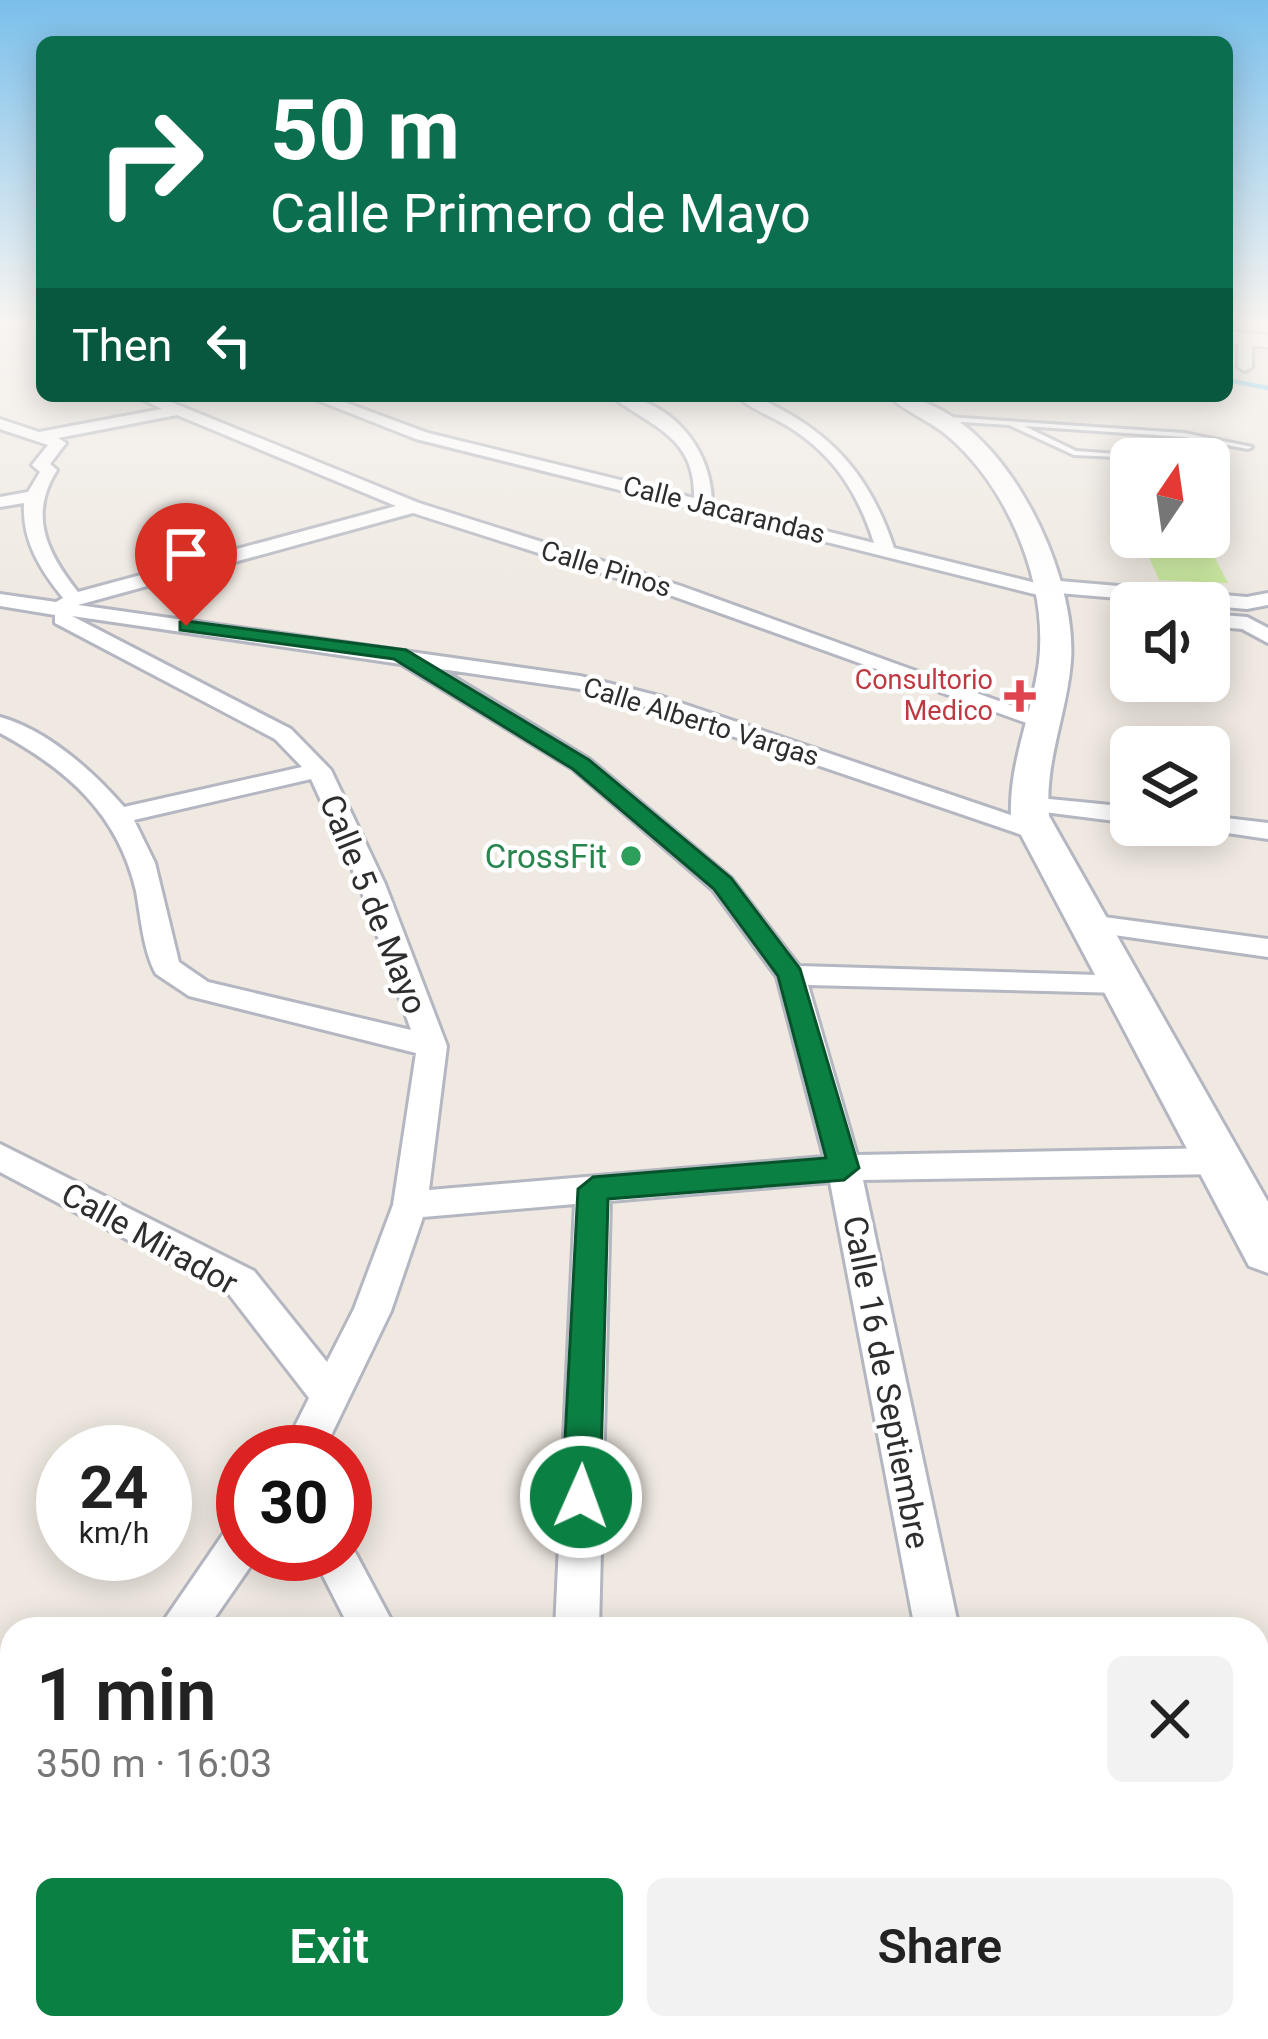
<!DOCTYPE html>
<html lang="en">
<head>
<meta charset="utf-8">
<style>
  body { margin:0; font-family:Roboto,sans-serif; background:#f2f2f2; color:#222; height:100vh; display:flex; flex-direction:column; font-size:45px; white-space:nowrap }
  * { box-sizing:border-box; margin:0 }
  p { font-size:39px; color:#767676 }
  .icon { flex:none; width:66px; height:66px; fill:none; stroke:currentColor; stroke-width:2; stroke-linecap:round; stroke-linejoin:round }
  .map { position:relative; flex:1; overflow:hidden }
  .side { position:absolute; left:0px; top:1617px; width:1269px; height:423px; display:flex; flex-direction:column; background:#fff; border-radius:36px 36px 0 0; box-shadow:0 6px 30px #0003 }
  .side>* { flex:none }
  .guide { position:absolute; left:36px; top:36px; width:1197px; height:366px; border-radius:18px; box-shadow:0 6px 30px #0003; background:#0b6e4f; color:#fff; overflow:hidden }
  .needle { width:78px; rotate:13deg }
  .buttons { position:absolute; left:1110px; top:438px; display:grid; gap:24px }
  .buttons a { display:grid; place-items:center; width:120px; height:120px; border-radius:18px; background:#fff; box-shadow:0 6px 30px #0003; font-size:60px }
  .speed { position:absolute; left:36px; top:1425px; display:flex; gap:24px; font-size:60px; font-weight:700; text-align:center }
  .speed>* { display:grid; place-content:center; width:156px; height:156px; border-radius:50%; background:#fff; box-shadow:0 6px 30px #0003; line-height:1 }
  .speed small { font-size:30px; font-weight:400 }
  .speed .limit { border:18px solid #d22; background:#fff; color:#111 }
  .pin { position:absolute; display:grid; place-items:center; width:102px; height:102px; color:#fff; margin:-123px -51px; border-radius:50% 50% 50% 0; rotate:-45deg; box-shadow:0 0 12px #0007 }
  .pin .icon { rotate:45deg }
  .me { position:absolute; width:132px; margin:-66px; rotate:2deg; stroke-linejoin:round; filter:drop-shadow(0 0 9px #0008) }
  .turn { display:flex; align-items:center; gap:42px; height:252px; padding:0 36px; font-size:54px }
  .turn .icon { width:156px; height:156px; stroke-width:2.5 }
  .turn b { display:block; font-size:84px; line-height:102px }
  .then { display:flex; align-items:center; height:114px; padding:0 36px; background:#0003; gap:24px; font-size:45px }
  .round { display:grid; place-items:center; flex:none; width:126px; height:126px; border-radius:18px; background:#f2f2f2 }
  .head { display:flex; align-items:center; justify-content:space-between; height:204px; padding:0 36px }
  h1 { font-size:72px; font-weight:600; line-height:90px }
  .action { display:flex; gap:24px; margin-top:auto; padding:24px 36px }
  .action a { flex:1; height:138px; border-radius:18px; background:#0b8043; color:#fff; font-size:48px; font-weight:600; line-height:138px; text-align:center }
  .action a+a { background:#f2f2f2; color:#222 }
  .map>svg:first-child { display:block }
  .pitch { fill:#c9ec9a }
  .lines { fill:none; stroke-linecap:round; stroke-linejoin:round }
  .stream { stroke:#75cff0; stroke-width:4.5 }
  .lane-casing { stroke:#b4b7c1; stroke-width:6 }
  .street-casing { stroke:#b4b7c1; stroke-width:6 }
  .secondary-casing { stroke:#b4b7c1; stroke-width:6 }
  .lane { fill:#fff; fill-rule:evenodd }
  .street { fill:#fff; fill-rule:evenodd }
  .secondary { fill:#fff; fill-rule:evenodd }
  .route { fill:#0b8043; stroke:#07532c; stroke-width:3 }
  .health-dot { fill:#e0444e; stroke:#fff; stroke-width:4.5 }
  .leisure-dot { fill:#2e9e5b; stroke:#fff; stroke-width:4.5 }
  .labels { text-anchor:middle; stroke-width:9; stroke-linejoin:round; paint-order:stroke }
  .far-street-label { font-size:27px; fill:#2e2e2e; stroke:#fff }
  .far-health-label { font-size:27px; fill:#be3a42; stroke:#fff; text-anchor:end }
  .leisure-label { font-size:33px; fill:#27864d; stroke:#fff; text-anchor:end }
  .street-label { font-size:33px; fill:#2e2e2e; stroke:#fff }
</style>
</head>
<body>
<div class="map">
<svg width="1268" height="2039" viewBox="0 0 1268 2039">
  <rect width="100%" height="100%" fill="#efe9e1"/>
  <path class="pitch" d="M1140,537H1204L1228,583L1159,580Z"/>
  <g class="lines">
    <path class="stream" d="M1227,380L1268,388"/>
    <g class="lane-casing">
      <path id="lane" d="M947,417L1184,433L1252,447L1248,449L1184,437L1024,426L1076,451L1159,457L1163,459L1074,455L1009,425L944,421Z"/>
    </g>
    <g class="street-casing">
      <g id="street">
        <path d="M1245,335L1252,339V367L1245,371L1238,367V339Z"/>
        <path d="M136,396H156L419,503L681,586L1054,721L1043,728L1035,726L667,594L413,513L78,605L580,676L663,697L1046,827V837H1028L647,707L580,689L441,669L589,759L731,878L799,966L1131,976L1136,983L1131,990L1121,993L808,985L857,1155L1219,1148L1231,1152L1236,1161L1231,1170L1219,1174L863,1180L959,1629H915L830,1182L610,1201L599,1629H555L575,1204L423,1217L391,1311L323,1452H282L309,1398L228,1293L0,1172V1144L254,1271L327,1362L354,1309L393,1205L416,1053L189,996L156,974C143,950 141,918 136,891C118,814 68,770 0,733V717C47,730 93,771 124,807L302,767L275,739L55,623V615L0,606V594L56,602L63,598C40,569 22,541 24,503L0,507V497L28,492L40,472L32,465L48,445L0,429V419L39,432L162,409ZM177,415L396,506L78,592C47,553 28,515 57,470L50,464L66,443L58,438ZM72,616L401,664L573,769L713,890L777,977L824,1157L429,1190L447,1046L385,884L331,770L291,729ZM311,779L359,884L411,1030L208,982L179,962L155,863L134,820Z"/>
        <path d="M307,396H328L428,433L694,498C696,437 652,427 611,396C668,396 712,447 712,503L874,543C858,493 834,455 789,427C773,417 753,410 739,398C754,394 767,402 782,410C841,442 873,485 894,548L1040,584L1048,580L1247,597L1268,593V605L1247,609L1059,593L1050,598L416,439Z"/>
        <path d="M1209,614L1247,617L1268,628V643L1242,629L1209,626Z"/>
        <path d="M1029,797L1131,807V823L1020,809L1017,804Z"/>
        <path d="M1209,816L1268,823V839L1200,829L1197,825H1209Z"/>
        <path d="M1089,915L1268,939V957L1079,930L1075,924Z"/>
        <path d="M243,1521V1554H259L207,1629H158L228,1527Z"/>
        <path d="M345,1538L348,1539L396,1629H350L312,1554H345Z"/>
        <path d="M12,1836V1897L2,1902L12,1906V2028H37L38,2039H0V1841Z"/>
        <path d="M484,2028H539L535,2039H480Z"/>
        <path d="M574,2028H631L635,2039H578Z"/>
        <path d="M995,2028H1049L1051,2039H997Z"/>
      </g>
    </g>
    <g class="secondary-casing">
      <g id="secondary">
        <path d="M1227,331L1268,335V347L1227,343Z"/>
        <path d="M889,396C994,396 1078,567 1071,661C1067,714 1044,762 1049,816L1268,1202V1273L1249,1266L1011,816C1009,762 1032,715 1039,662C1048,584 1009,489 949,437C931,421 905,412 889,396Z"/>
      </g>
    </g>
    <use href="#lane" class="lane"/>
    <use href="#street" class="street"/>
    <use href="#secondary" class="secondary"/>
  </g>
  <linearGradient id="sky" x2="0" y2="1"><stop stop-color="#7abfeb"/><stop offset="0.53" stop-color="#f8f5f2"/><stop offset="1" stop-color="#f8f5f2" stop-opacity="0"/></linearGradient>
  <rect width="1268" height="606" fill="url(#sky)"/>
  <path class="route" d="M186,621L406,650L589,760L731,878L800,969L859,1168L844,1180L608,1199L600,1497L595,1510L581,1515L568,1510L562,1497L578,1189L593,1177L826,1158L778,976L714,889L573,769L394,659L180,630V622Z"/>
  <path class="health-dot" d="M1014 678h12v12h12v12h-12v12h-12v-12h-12v-12h12z"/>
  <circle class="leisure-dot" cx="631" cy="856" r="12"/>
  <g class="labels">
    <g class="far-street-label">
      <text transform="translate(724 510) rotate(14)" y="9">Calle Jacarandas</text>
      <text transform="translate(606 569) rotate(17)" y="9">Calle Pinos</text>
      <text transform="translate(701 722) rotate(17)" y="9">Calle Alberto Vargas</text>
    </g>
    <g class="far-health-label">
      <text x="993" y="689">Consultorio<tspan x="993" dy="31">Medico</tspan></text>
    </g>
    <g class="leisure-label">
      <text x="607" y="868">CrossFit</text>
    </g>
    <g class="street-label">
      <text transform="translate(374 904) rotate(68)" y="12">Calle 5 de Mayo</text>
      <text transform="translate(150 1238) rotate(29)" y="12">Calle Mirador</text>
      <text transform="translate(887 1382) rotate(79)" y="12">Calle 16 de Septiembre</text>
    </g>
  </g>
</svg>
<div class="buttons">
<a><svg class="needle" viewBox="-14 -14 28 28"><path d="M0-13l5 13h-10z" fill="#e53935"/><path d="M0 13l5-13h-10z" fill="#767676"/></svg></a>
<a><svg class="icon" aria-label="sound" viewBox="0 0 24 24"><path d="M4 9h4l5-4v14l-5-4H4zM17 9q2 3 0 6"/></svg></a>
<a><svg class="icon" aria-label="layers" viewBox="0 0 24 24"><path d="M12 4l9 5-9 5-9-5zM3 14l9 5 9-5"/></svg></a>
</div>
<div class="speed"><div>24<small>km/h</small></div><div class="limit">30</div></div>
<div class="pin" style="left:186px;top:626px;background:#d93025"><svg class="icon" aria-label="arrive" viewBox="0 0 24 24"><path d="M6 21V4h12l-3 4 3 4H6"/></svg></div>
<svg class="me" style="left:581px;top:1497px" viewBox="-20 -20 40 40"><circle r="17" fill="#0b8043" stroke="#fff" stroke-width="3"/><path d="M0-11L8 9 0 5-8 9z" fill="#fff"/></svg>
<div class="guide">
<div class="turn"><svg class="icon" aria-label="right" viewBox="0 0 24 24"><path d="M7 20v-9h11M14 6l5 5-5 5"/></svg><div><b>50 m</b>Calle Primero de Mayo</div></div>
<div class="then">Then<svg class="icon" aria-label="left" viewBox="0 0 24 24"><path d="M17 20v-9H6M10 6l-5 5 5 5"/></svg></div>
</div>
<section class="side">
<div class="head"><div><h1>1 min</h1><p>350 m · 16:03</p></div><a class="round"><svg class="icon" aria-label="close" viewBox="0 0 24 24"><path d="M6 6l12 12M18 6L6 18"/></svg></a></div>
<div class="action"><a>Exit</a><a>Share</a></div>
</section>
</div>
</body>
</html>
